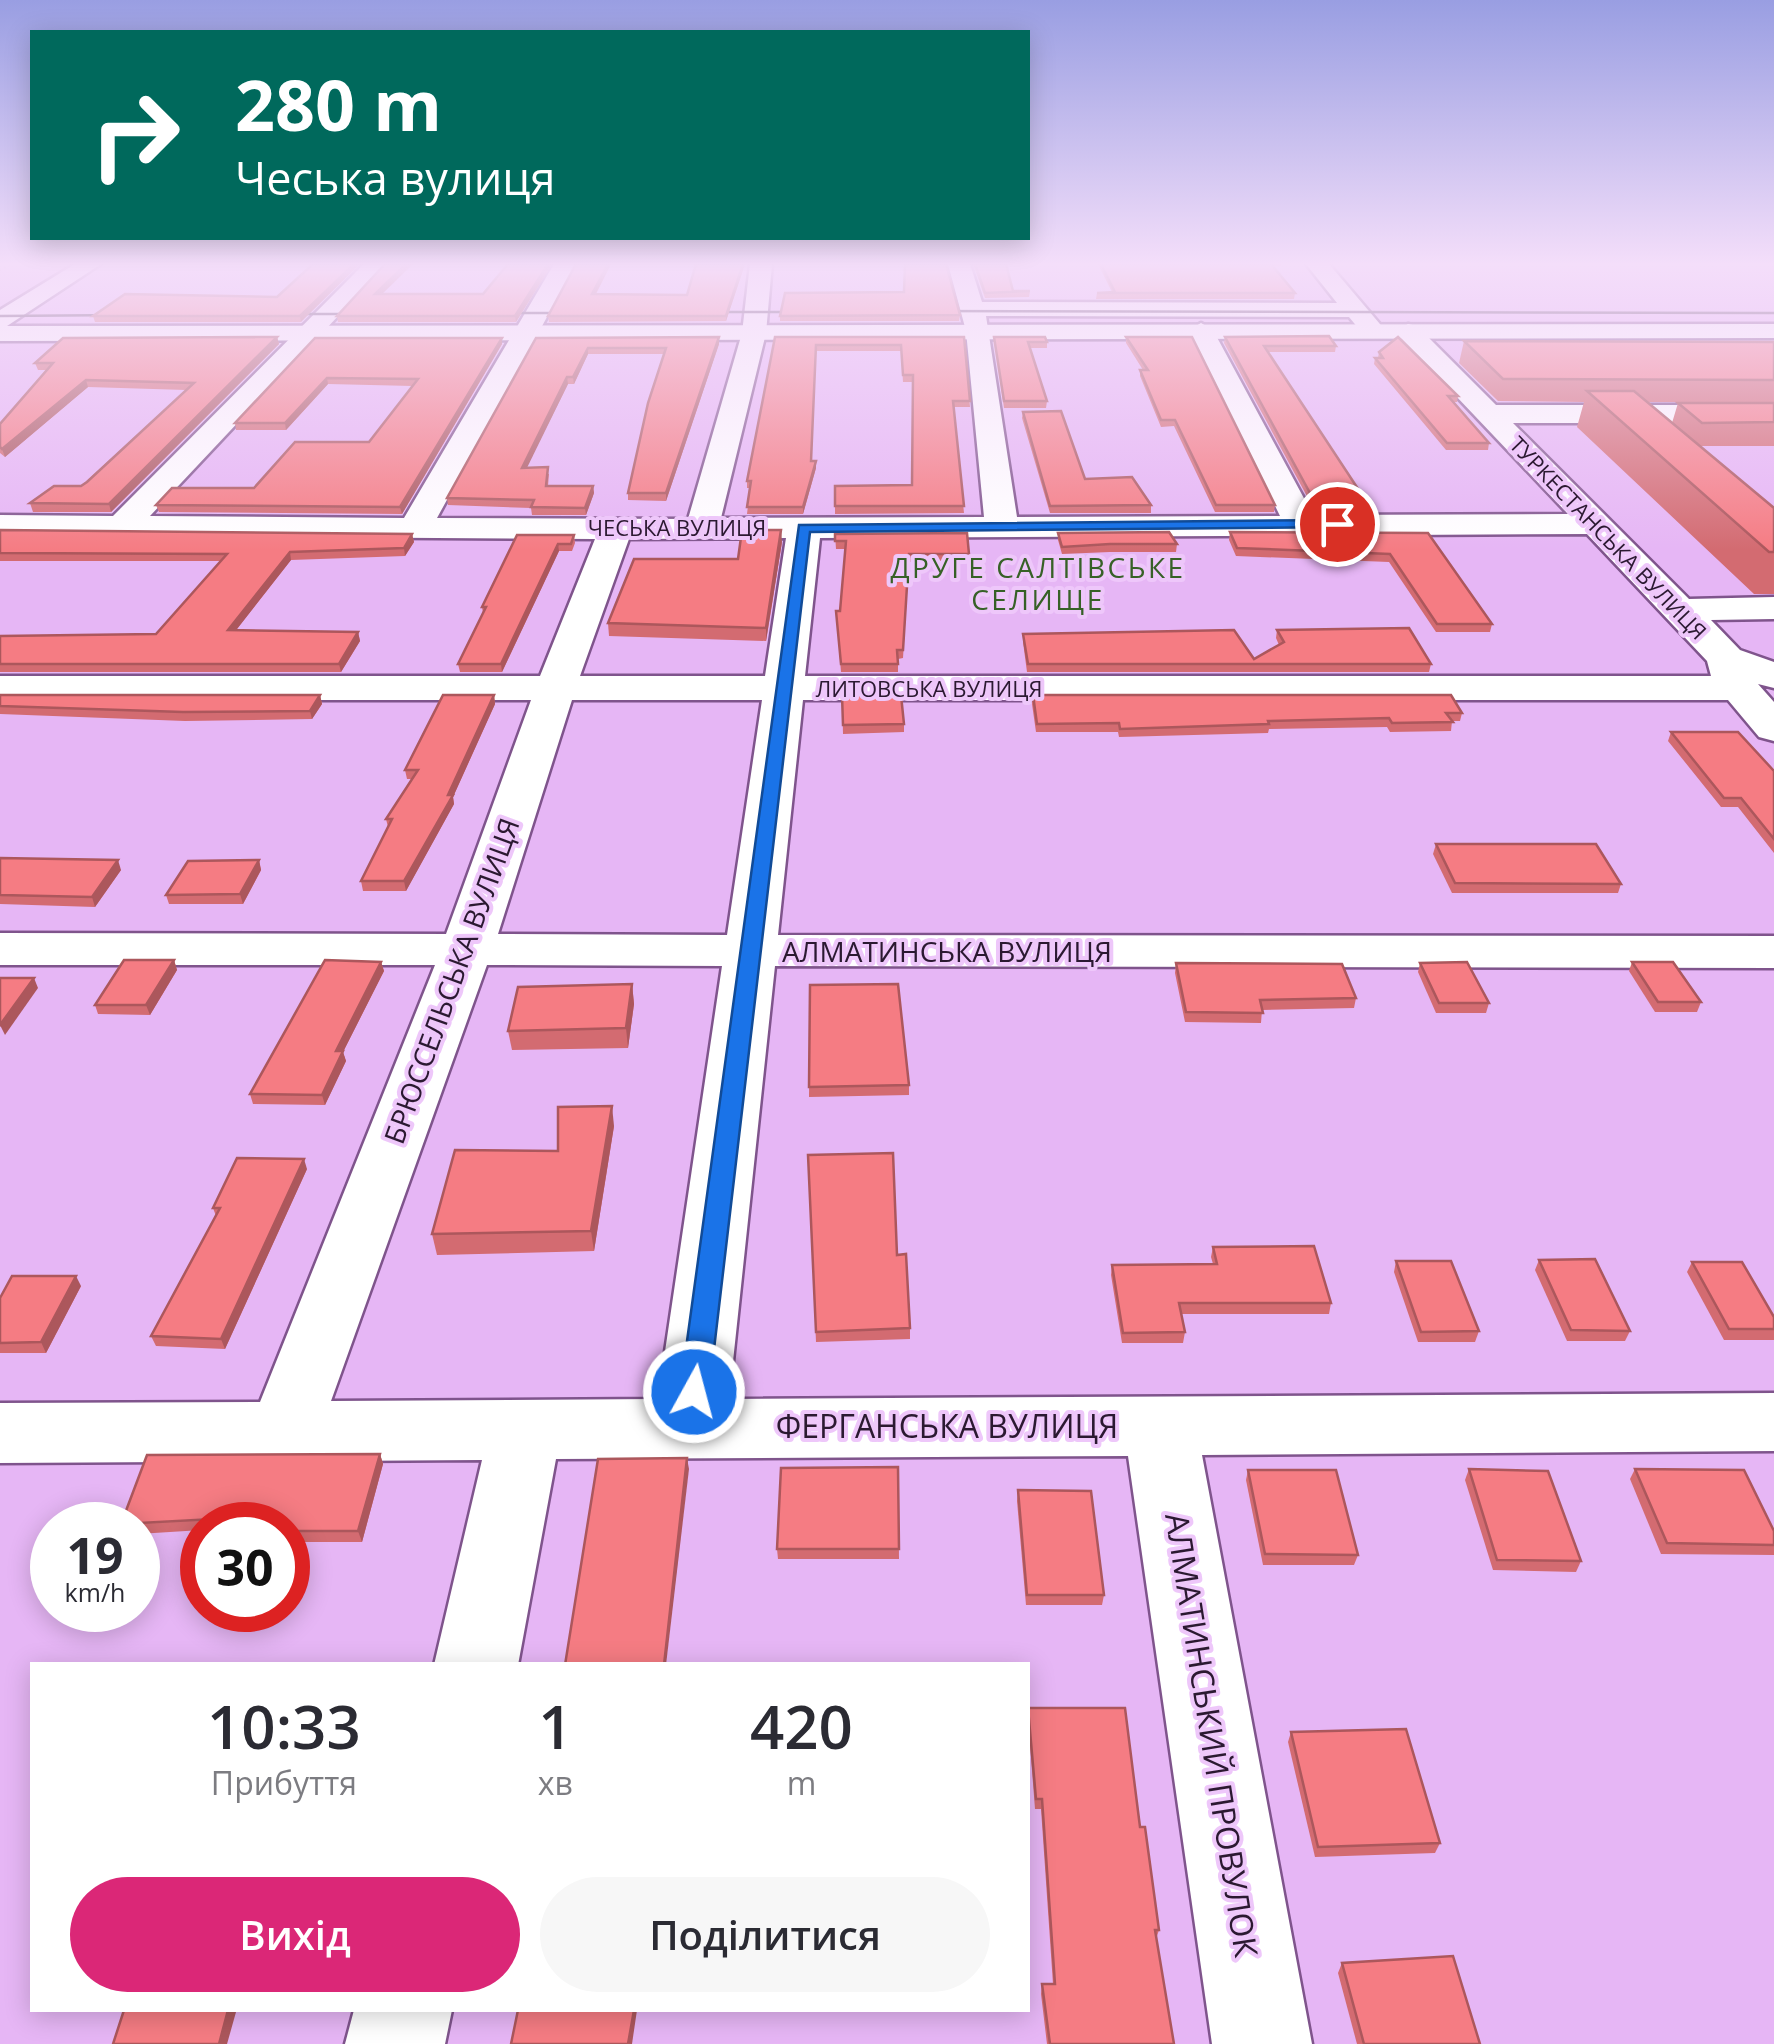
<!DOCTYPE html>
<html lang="uk">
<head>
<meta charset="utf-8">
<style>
  body { margin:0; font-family:"Open Sans",sans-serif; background:#f7f7f7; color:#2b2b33; height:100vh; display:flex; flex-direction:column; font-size:38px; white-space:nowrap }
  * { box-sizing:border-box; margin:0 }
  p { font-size:32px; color:#7c7c81 }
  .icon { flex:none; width:55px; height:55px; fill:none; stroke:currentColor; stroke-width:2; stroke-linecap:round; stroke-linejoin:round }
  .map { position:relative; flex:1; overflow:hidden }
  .sheet { position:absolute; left:30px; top:1662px; width:1000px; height:350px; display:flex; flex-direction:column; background:#fff; border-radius:0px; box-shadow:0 5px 25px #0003 }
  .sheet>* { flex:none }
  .top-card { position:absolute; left:30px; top:30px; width:1000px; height:210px; border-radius:0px; box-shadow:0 5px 25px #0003; background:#00695c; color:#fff; overflow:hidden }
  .speed { position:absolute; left:30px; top:1502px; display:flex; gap:20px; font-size:50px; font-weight:700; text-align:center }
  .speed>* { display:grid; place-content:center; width:130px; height:130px; border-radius:50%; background:#fff; box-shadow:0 5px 25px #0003; line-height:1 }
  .speed small { font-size:25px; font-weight:400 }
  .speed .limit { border:15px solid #d22; background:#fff; color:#111 }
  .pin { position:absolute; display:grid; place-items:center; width:85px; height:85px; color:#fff; margin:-42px; border:5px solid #fff; border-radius:50%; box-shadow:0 2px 10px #0007 }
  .me { position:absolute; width:110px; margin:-55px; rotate:7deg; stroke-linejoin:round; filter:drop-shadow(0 0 8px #0008) }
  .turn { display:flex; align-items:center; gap:35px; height:210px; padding:0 40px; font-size:45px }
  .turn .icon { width:130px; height:130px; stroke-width:2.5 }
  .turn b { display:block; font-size:70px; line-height:85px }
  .eta { display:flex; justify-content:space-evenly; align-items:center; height:170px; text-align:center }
  .eta b { font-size:60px; font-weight:600; line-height:70px }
  .button { display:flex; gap:20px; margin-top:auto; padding:20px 40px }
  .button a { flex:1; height:115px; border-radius:60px; background:#db2777; color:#fff; font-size:40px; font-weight:600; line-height:115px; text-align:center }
  .button a+a { background:#f7f7f7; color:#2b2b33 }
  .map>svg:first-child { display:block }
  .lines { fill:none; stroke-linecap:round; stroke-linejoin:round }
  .minor-casing { stroke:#7f548c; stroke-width:5 }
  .major-casing { stroke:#7f548c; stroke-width:5 }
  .path { stroke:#a983b5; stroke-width:2.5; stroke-dasharray:1 4; stroke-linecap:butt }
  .minor { fill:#fff; fill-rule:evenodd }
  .major { fill:#fff; fill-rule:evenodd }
  .tram { stroke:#412b48; stroke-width:2.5 }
  .wall { fill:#d36b71 }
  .shaded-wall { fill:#ac575c }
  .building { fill:#f57c83; stroke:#ac575c; stroke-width:2.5 }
  .route { fill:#1a73e8; stroke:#114b97; stroke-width:2.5 }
  .labels { text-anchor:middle; stroke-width:8; stroke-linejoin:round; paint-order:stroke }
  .far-street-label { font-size:22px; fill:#2b1931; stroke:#eec7fa }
  .far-quarter-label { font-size:28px; letter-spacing:2.5px; fill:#376127; stroke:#eec7fa }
  .street-label { font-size:28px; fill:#2b1931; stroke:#eec7fa }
  .near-street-label { font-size:32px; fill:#2b1931; stroke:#eec7fa }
</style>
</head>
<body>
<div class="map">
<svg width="1774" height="2044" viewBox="0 0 1774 2044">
  <rect width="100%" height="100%" fill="#e6b6f5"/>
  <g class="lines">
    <g class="minor-casing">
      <g id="minor">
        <path d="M364,264H387L150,516L404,518L554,264H576L437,518L688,519L742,333L750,264H772L766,333L721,518L984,517L966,331L948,264H970L982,302L1337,303L1306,264H1329L1385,330L1382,335H1364L1349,317L986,316L1017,517L1280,516L1189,330L1201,323L1213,330L1313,515L1568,514L1399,336L1396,331L1408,324L1417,326L1496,405H1774V423H1513L1689,599L1774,597V619L1711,620L1740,650L1774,662V688L1758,684L1774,702V741L1759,737L1728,700H803L778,935L1774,936V968L775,966L729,1399L1774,1393V1451L1202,1455L1312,2044H1212L1128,1456L556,1459L518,1665H434L482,1460L0,1463V1403L260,1402L435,965H0V933L446,934L531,700H0V676H540L595,539L0,535V515L113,516ZM1587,534L1707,661L1711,676H805L820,538ZM786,538L765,676H580L629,539ZM572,700H762L727,935L498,934ZM487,965L722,966L658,1399L331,1401Z"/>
        <path d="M354,2010H452L445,2044H345Z"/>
      </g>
    </g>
    <g class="major-casing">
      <path id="major" d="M75,264H101L7,326L1774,324V338L0,341V310Z"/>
    </g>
    <path class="path" d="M0,270L11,264"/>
    <use href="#minor" class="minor"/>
    <use href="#major" class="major"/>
    <g class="tram">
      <path d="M929,311L1774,313"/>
      <path d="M704,312H809"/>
      <path d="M494,313H579"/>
      <path d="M279,314H364"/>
      <path d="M0,316L124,315"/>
    </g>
  </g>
  <g class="wall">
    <path d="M313,264L301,322H95L93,316L277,297Z"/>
    <path d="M552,264L516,322H338L337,316L382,294H483Z"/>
    <path d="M611,264L596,294L687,295L696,264H745L726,321L549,322L548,316Z"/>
    <path d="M973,264H1006L1013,291H1030L1029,297L985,298Z"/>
    <path d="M1098,264H1281V266H1273L1295,293L1294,299H1096L1097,293L1112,292Z"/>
    <path d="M904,292L960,315L959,321H780V316Z"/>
    <path d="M277,337L279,344L111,512H33L30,503L81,486L186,390L88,387L5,457L0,453V424L46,370H38L35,363Z"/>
    <path d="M775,337H964L970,407H953L964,513L835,514V486L912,485L913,382H903L901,351H816L811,461L816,468L803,514H747L750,488H747V481Z"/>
    <path d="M994,337L1047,342V348H1030L1047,401L1046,408H1004Z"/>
    <path d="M1126,337L1275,505L1274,512H1215L1174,426L1161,427L1140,376V370H1143L1126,343Z"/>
    <path d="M1225,337L1336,346L1335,352H1268L1368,504L1367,511H1315L1224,343Z"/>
    <path d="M315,338L502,344L402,514L159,512L156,505L254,488L369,442L413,386L328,384L286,430H236L235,423Z"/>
    <path d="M536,338L719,344L666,501L628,500V493L664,354H588L574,384H568L526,468L549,474L548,486H593L594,493L586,515H532L531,508L448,505L447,498Z"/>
    <path d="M1464,341L1774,342V402H1647L1672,423L1678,403H1774V446H1700L1774,508V594H1754L1577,427L1584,402L1498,401L1459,363Z"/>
    <path d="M1379,352L1458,396L1457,402H1454L1489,443L1488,450H1446L1374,364L1375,358H1378Z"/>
    <path d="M1023,412L1085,479L1151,505V513H1050L1022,418Z"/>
    <path d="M0,530L412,534L414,542L405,556L291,560L236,630L358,632L360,641L341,672H0V636L156,634L220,561H0Z"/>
    <path d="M1230,532L1428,533L1492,624L1490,632H1436L1389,562L1236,556L1229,540Z"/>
    <path d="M1058,533L1177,544L1176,552H1110L1062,554L1058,540Z"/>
    <path d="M835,534L969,554V561L909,562L903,658L898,659V672H841L836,611H840L845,549H836Z"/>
    <path d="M517,535H574L575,543L572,551H559L502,672H460L458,664L483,613L482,607Z"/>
    <path d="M782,542L766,641L609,636L608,623L738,559Z"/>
    <path d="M1277,630L1431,664L1429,672H1027L1023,642V634L1254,659L1279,645L1276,638Z"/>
    <path d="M0,695H320L322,704L312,719L185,721L0,714Z"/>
    <path d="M494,695L495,704L453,797L454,804L406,891H363L361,881L388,827L386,819L412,779H407L405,770Z"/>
    <path d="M842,695L904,724V732L843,734Z"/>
    <path d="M1033,695L1462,713L1460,721H1452L1451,731L1390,732L1387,727L1269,729L1268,733L1119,737L1118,732H1036L1032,704Z"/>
    <path d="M1671,732L1774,771V853L1738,807H1721L1668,741Z"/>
    <path d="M1436,844L1621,884L1618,893H1452L1433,854Z"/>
    <path d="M0,858L121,870L95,907L0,904Z"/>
    <path d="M259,860L261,870L243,904H169L166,895Z"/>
    <path d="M174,960L177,970L150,1015L98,1014L95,1005Z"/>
    <path d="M381,962L384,971L343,1052L346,1061L325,1105L253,1104L250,1094Z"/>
    <path d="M1632,962L1701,1002L1697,1012H1655L1629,971Z"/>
    <path d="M1176,963L1356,998L1354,1008L1262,1010L1261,1023L1185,1022L1175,973Z"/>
    <path d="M1420,963L1489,1003L1486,1013H1436L1418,972Z"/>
    <path d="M632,984L634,1004L628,1048L512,1050L508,1031Z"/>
    <path d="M810,985L909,1085V1095L809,1097Z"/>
    <path d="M614,1126L594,1251L437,1255L432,1234L558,1151Z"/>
    <path d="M808,1155L897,1255L910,1328V1339L816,1342Z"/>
    <path d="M307,1169L225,1349L156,1346L151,1336L216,1216L213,1208Z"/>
    <path d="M1213,1247L1331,1303L1329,1314H1181L1185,1332L1183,1343H1122L1111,1275L1112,1265L1213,1264L1211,1257Z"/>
    <path d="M1539,1260L1630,1331L1625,1341H1567L1535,1270Z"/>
    <path d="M1396,1261L1479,1331L1475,1342H1418L1394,1272Z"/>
    <path d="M1692,1262L1774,1317V1340H1724L1687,1272Z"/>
    <path d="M81,1286L46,1353H0V1298Z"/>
    <path d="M380,1454L383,1464L362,1542H288V1525H202V1530L138,1534V1525H122L121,1524Z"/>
    <path d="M898,1467L899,1559H778L777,1549Z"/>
    <path d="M1469,1469L1581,1561L1576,1572L1493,1570L1465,1480Z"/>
    <path d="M1635,1469L1774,1545V1555L1661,1554L1630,1479Z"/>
    <path d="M1248,1470L1358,1555L1354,1565H1263L1246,1480Z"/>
    <path d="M1018,1490L1104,1595L1102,1605H1026L1017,1501Z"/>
    <path d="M1028,1708L1140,1827L1159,1930L1156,1939L1174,2044H1047L1041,1994L1042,1984H1053L1041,1809H1035L1028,1719Z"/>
    <path d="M1291,1732L1440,1843L1435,1853L1315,1857L1288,1742Z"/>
    <path d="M1342,1963L1480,2044H1357L1338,1973Z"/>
  </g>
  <g class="shaded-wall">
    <path d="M354,264H360L301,322L300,316Z"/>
    <path d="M406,264H413L376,300L375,294Z"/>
    <path d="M548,264H552L516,322L515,316Z"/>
    <path d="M608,264H611L593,299L592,294Z"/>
    <path d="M743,264H745L726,321V316Z"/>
    <path d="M277,337L279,344L111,512L109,504Z"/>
    <path d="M719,337V344L666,501V493Z"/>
    <path d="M502,338V344L402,514L400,507Z"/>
    <path d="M588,348V354L574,384L573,377Z"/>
    <path d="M567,377L568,384L523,476L522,468Z"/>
    <path d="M327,378L328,384L286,430L285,423Z"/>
    <path d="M86,380L88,387L5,457L2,449Z"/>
    <path d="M816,461V468L803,514V507Z"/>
    <path d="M593,486L594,493L586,515L585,508Z"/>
    <path d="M781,530L782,542L766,641V628Z"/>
    <path d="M412,534L414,542L405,556L404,548Z"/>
    <path d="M558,544L559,551L502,672L501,664Z"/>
    <path d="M290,552L291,560L230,638L228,630Z"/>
    <path d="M358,632L360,641L341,672L339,664Z"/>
    <path d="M320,695L322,704L312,719L310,711Z"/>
    <path d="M494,695L495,704L453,797L454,804L406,891L404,881L448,795Z"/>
    <path d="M118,860L121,870L95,907L92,897Z"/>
    <path d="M259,860L261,870L243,904L240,894Z"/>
    <path d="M174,960L177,970L150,1015L146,1005Z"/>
    <path d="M381,962L384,971L343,1052L346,1061L325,1105L322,1095L336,1051Z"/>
    <path d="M34,978L38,988L5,1035L0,1025Z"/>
    <path d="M632,984L634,1004L628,1048L626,1028Z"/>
    <path d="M612,1106L614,1126L594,1251L591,1231Z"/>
    <path d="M304,1159L307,1169L225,1349L221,1339Z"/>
    <path d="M76,1276L81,1286L46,1353L41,1342Z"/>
    <path d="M380,1454L383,1464L362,1542L358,1531Z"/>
    <path d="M687,1458L689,1469L666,1665H664Z"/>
    <path d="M228,2010H235L236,2012L227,2044H219Z"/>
    <path d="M634,2010H637L632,2044H628Z"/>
  </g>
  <g class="building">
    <path d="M313,264H354L300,316H93L125,294L277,297Z"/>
    <path d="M385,264H406L375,294H483L508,264H548L515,316H337Z"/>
    <path d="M576,264H608L592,294L687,295L696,264H743L726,316H548Z"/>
    <path d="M905,264H946L960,315L780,316L785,293L904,292Z"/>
    <path d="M975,264H1006L1013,291H1030L985,293Z"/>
    <path d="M1101,264H1271L1295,293H1097L1115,292Z"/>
    <path d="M1329,336L1336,346H1264L1368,504H1316L1225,337Z"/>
    <path d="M277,337L109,504L30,503L54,486H81L87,482L194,383L86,380L2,449L0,447V424L53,363H35L63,338Z"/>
    <path d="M719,337L666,493H628L648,403L666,348H588L573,377H567L522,468L548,467L546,486H593L585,508L531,507L534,500L447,498L536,338Z"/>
    <path d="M775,337H964L970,401H953L964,506H835V486L912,485L913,375H903L901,345H816L811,461H816L803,507H747L751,481H747Z"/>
    <path d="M994,337H1045L1047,342H1028L1047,401H1004Z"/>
    <path d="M1126,337H1192L1275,505H1216L1175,420H1161L1140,370H1148Z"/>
    <path d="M1398,337L1458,396H1448L1489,443H1447L1375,358H1383L1379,352Z"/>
    <path d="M315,338H502L400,507L156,505L172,488H254L295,442H369L418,379L327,378L285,423H235Z"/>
    <path d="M1464,341L1774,342V380L1503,379Z"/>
    <path d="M1587,391H1634L1774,508V552H1769Z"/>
    <path d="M1678,403H1774V422L1702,423Z"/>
    <path d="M1061,411L1085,479L1132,477L1151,505L1050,506L1023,412Z"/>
    <path d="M0,530L412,534L404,548L290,552L228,630L358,632L339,664H0V636L156,634L227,554L0,553Z"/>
    <path d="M742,530H781L766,628L608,623L634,559H738Z"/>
    <path d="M1169,532L1177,544H1110L1062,547L1058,533Z"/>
    <path d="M1230,532L1428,533L1492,624H1437L1390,554L1237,548Z"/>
    <path d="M967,533L969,554H909L903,650H897L898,664H841L836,611H840L846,541H835V534Z"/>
    <path d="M517,535H574L571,544H558L501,664H458L486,607H482Z"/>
    <path d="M1409,628L1431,664H1028L1023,634L1234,630L1254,659L1284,642L1277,630Z"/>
    <path d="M0,695H320L310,711L183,712L0,706Z"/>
    <path d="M443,695H494L448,795H453L404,881H361L392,819H386L418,770H405Z"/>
    <path d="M842,695H901L904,724L843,725Z"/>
    <path d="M1033,695H1451L1462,713H1446L1453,722L1392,723L1389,718L1268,721L1269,724L1120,729L1119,723L1037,724Z"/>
    <path d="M1671,732H1738L1774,771V839L1741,798H1724Z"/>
    <path d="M1436,844H1596L1621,884L1455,883Z"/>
    <path d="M0,858L118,860L92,897L0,895Z"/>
    <path d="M259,860L240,894L166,895L188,861Z"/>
    <path d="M124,960H174L146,1005H95Z"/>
    <path d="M325,960L381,962L336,1051H343L322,1095L250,1094Z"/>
    <path d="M1467,962L1489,1003H1439L1420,963Z"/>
    <path d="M1632,962H1673L1701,1002H1658Z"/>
    <path d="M1176,963L1342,964L1356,998L1260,1000L1263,1013L1186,1012Z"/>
    <path d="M0,978H34L0,1025Z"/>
    <path d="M632,984L626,1028L508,1031L518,987Z"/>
    <path d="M898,984L909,1085L809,1087L810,985Z"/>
    <path d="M612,1106L591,1231L432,1234L455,1150L558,1151V1107Z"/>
    <path d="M893,1153L897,1255L906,1254L910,1328L816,1332L808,1155Z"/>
    <path d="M237,1158L304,1159L221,1339L151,1336L220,1208H213Z"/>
    <path d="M1314,1246L1331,1303H1179L1185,1332L1123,1333L1112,1265L1217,1264L1213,1247Z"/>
    <path d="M1595,1259L1630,1331L1571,1330L1539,1260Z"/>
    <path d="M1396,1261H1451L1479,1331L1421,1332Z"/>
    <path d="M1692,1262H1742L1774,1317V1329H1729Z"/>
    <path d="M12,1276H76L41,1342L0,1343V1298Z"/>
    <path d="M380,1454L358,1531H288V1525H266L269,1516L121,1524L147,1455Z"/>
    <path d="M687,1458L664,1665H565L598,1459Z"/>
    <path d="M898,1467L899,1549H777L781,1468Z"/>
    <path d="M1469,1469L1548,1471L1581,1561L1497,1560Z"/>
    <path d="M1635,1469L1744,1470L1774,1531V1545L1667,1543Z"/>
    <path d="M1248,1470H1336L1358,1555L1265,1554Z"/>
    <path d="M1018,1490L1091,1491L1104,1595H1027Z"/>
    <path d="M1028,1708H1125L1140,1827H1145L1159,1930H1155L1174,2044H1050L1042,1984H1055L1042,1799H1036Z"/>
    <path d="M1406,1729L1440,1843L1318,1847L1291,1732Z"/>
    <path d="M1453,1956L1480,2044H1364L1342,1963Z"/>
    <path d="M124,2010H228L219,2044H113Z"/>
    <path d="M518,2010H634L628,2044H511Z"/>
  </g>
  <linearGradient id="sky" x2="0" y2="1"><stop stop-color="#999ee2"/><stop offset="0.48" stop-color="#f4defa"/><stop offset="1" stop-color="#f4defa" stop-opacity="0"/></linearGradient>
  <rect width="1774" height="550" fill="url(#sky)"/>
  <path class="route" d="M1337,520L1342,522V527L810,532L709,1392L705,1400L694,1403L684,1400L680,1392L799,525Z"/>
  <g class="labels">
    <g class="far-street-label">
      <text x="677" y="536">ЧЕСЬКА ВУЛИЦЯ</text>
      <text transform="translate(1608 538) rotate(46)" y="8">ТУРКЕСТАНСЬКА ВУЛИЦЯ</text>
      <text x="929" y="697">ЛИТОВСЬКА ВУЛИЦЯ</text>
    </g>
    <g class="far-quarter-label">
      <text x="1038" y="578">ДРУГЕ САЛТІВСЬКЕ<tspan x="1038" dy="32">СЕЛИЩЕ</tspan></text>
    </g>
    <g class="street-label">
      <text x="947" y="962">АЛМАТИНСЬКА ВУЛИЦЯ</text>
      <text transform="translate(452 981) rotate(-70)" y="10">БРЮССЕЛЬСЬКА ВУЛИЦЯ</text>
    </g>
    <g class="near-street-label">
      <text x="947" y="1438">ФЕРГАНСЬКА ВУЛИЦЯ</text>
      <text transform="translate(1211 1735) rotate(81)" y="11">АЛМАТИНСЬКИЙ ПРОВУЛОК</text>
    </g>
  </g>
</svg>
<div class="speed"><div>19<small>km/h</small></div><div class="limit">30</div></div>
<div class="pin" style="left:1337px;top:524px;background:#d93025"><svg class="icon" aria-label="arrive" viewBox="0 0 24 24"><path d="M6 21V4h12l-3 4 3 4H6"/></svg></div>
<svg class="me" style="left:694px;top:1392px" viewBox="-20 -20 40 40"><circle r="17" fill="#1a73e8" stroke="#fff" stroke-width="3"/><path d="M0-11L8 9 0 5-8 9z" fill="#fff"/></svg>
<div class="top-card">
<div class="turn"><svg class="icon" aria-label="right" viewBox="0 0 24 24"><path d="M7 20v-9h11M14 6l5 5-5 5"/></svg><div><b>280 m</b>Чеська вулиця</div></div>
</div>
<section class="sheet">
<div class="eta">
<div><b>10:33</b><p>Прибуття</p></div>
<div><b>1</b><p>хв</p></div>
<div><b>420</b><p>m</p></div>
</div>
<div class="button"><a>Вихід</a><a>Поділитися</a></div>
</section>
</div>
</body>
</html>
